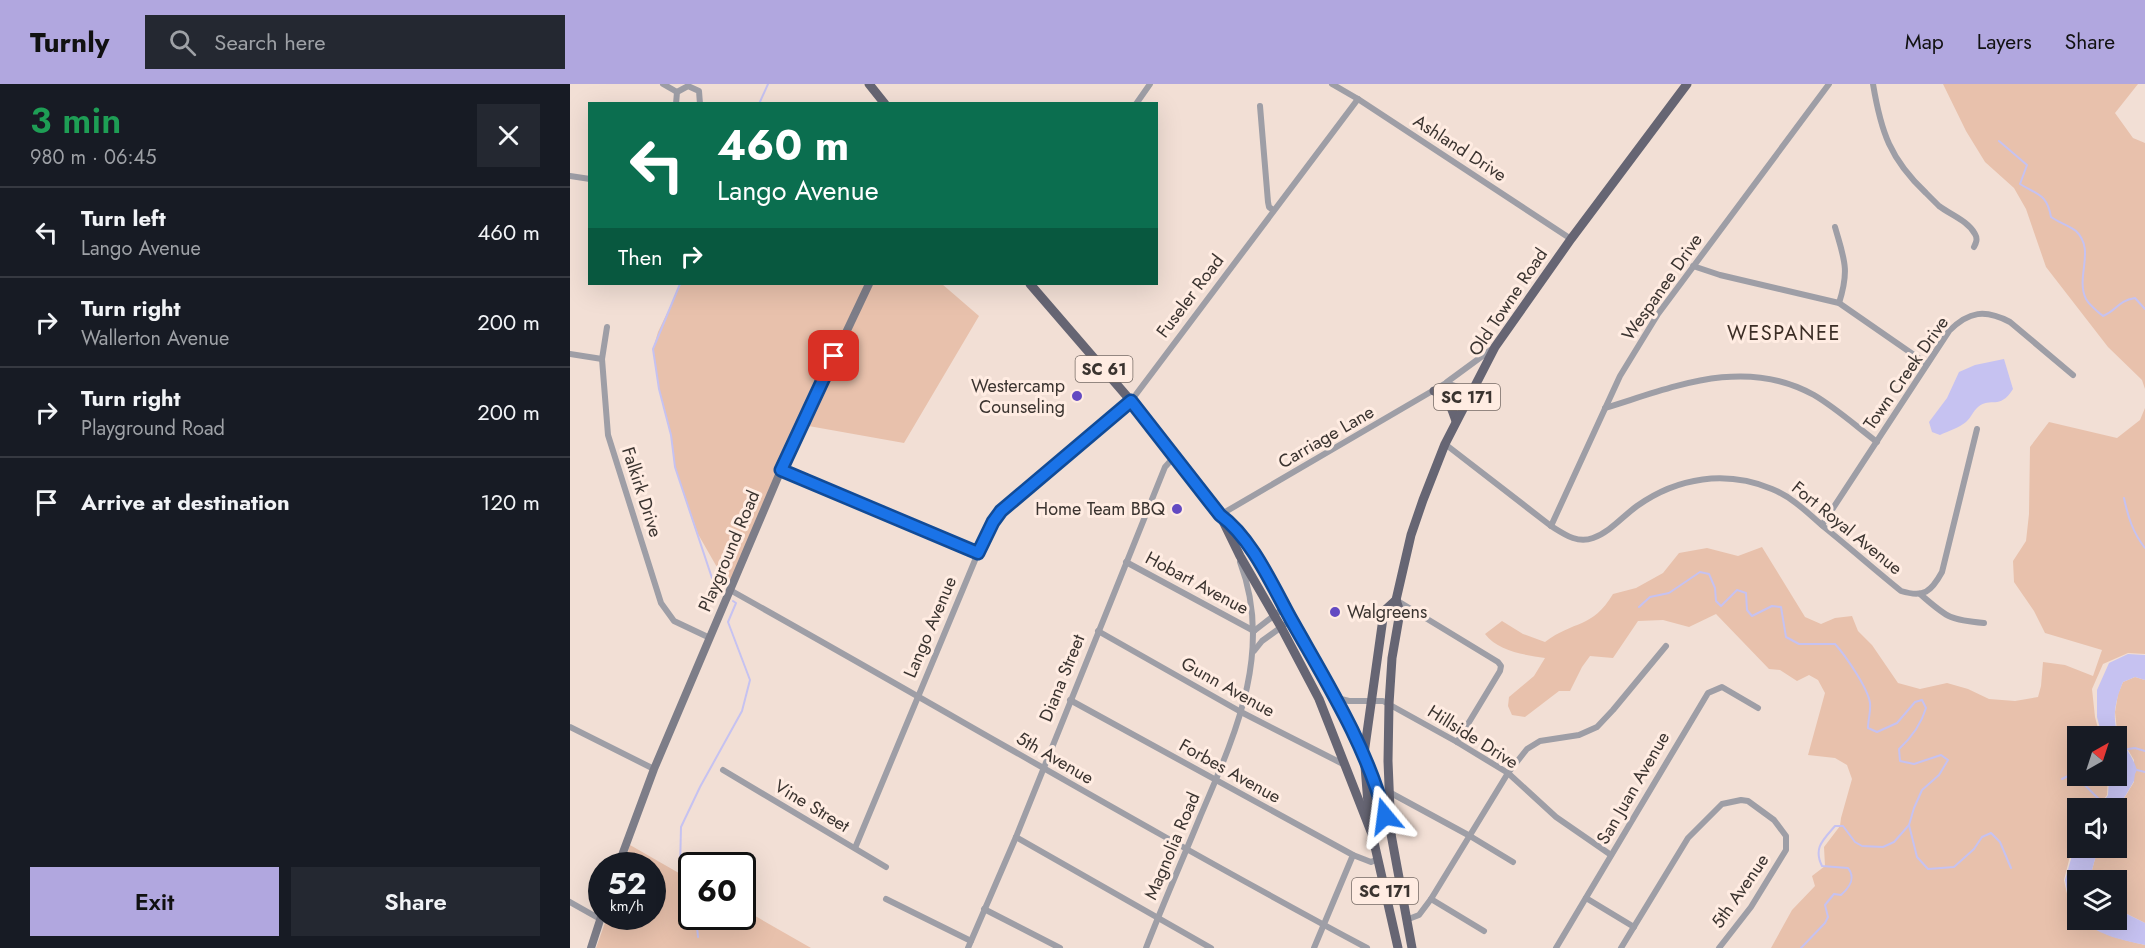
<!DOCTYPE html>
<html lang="en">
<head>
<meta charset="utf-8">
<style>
  body { margin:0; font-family:Jost,sans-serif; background:#242831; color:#f1f3f6; height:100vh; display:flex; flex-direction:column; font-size:22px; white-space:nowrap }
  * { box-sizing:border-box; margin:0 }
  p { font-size:20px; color:#9ea1a6 }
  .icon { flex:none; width:33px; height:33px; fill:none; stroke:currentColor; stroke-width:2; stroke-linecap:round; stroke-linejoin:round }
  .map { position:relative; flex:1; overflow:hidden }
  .drawer { display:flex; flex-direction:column; background:#171b24; width:570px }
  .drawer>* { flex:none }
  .guide { position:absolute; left:18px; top:18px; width:570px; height:183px; border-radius:0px; box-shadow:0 6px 24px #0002; background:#0b6e4f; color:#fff; overflow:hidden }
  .needle { width:39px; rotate:39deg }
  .buttons { position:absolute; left:1497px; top:642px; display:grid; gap:12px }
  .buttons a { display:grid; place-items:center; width:60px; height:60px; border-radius:0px; background:#171b24; box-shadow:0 6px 24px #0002; font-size:30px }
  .speed { position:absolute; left:18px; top:768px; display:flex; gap:12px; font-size:30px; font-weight:700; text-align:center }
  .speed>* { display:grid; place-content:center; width:78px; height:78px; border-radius:50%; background:#171b24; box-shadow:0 6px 24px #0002; line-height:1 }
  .speed small { font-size:15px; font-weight:400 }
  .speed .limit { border:3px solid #111; border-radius:9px; background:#fff; color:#111 }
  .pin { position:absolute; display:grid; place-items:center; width:51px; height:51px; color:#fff; margin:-26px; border-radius:12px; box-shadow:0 3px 9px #0006 }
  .me { position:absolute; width:66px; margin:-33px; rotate:344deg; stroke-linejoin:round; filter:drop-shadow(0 0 4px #0008) }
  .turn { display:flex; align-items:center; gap:21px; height:126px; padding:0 30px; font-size:27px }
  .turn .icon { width:78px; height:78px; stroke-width:2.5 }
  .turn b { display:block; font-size:42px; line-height:51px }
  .then { display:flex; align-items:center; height:57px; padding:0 30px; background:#0003; gap:12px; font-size:22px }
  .round { display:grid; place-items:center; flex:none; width:63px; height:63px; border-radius:0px; background:#242831 }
  .headline { display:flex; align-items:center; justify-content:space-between; height:102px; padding:0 30px }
  h1 { font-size:36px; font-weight:600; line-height:45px; color:#1e9e55 }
  .button { display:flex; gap:12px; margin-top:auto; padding:12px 30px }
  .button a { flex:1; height:69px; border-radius:0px; background:#b1a7df; color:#111; font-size:24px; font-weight:600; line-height:69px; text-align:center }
  .button a+a { background:#242831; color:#f1f3f6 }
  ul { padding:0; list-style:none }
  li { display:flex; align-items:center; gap:18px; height:90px; padding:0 30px; border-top:2px solid #363941 }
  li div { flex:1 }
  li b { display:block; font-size:22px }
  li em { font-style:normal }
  header { display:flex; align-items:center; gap:36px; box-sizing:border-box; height:84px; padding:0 30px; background:#b1a7df; color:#111 }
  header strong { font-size:28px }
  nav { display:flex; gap:33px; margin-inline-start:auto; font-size:21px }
  .search { width:420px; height:54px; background:#242831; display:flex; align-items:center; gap:15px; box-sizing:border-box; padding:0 21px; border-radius:0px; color:#9ea1a6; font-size:22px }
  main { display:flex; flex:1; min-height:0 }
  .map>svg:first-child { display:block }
  .green { fill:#e8c1ac }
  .water { fill:#c6c2f1 }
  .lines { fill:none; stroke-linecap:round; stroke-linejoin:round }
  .stream { stroke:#c6c2f1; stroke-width:2 }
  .street { stroke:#9e9ea6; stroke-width:6 }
  .secondary { stroke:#7d7d88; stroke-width:8 }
  .primary { stroke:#666573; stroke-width:9 }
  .route-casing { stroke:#114b97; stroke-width:15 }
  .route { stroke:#1a73e8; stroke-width:10 }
  .poi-dot { fill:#634ac2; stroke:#ffece2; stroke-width:2 }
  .labels { text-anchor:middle; stroke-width:6; stroke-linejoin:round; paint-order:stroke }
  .shield { fill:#ffece2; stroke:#766b65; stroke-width:1.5 }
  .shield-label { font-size:16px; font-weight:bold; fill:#3b3430 }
  .street-label { font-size:18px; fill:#3b3430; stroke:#ffece2 }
  .poi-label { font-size:18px; fill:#3b3430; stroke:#ffece2; text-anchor:end }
  .neighbourhood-label { font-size:20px; letter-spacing:1.5px; fill:#3c2e26; stroke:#ffece2 }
</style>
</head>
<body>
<header>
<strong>Turnly</strong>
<div class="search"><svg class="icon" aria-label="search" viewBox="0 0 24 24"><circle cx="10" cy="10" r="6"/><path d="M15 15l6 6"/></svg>Search here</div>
<nav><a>Map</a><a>Layers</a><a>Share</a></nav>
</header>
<main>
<section class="drawer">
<div class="headline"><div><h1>3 min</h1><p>980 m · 06:45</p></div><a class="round"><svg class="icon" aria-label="close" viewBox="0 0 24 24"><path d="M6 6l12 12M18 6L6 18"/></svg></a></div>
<ul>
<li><svg class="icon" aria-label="left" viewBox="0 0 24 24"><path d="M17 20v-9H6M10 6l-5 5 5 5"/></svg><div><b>Turn left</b><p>Lango Avenue</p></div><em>460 m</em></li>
<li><svg class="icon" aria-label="right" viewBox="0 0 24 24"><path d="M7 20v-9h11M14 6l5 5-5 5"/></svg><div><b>Turn right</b><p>Wallerton Avenue</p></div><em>200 m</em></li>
<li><svg class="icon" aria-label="right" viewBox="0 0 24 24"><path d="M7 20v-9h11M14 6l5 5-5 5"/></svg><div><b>Turn right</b><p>Playground Road</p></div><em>200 m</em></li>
<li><svg class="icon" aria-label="arrive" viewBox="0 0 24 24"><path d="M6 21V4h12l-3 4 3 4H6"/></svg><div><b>Arrive at destination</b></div><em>120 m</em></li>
</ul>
<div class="button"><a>Exit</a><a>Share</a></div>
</section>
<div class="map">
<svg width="1575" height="864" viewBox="0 0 1575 864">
  <rect width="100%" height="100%" fill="#f2dfd5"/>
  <g class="green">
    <path d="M1373,0H1568L1545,29L1563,54L1575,59V305L1572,296L1538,263L1476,183L1456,125L1444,104L1415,78L1396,47Z"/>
    <path d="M111,200H372L409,232L334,359L233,341L160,506L128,450L105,383L101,351L89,305L83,265L88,248Z"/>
    <path d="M1575,324V570L1558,569L1533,580L1522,605L1525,633L1530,652H1508V692H1538L1537,711L1528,724H1508L1507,752L1504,756L1494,796L1499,819L1507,829L1508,836H1513C1530,851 1553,856 1575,861V864H1201L1222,826L1245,802L1242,792L1255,782L1254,763L1270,742L1271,734L1282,695L1277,681L1265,674L1238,671L1255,609L1248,596L1239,591L1227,597L1210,586L1199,585L1146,530L1119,543L1093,536L1068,537L1043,574L1020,572L1012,583L1000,607H989L955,633L942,631L938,622L939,613L964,592L975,574C954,571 928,567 915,550L932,537L953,550L975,558C1004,536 1022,545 1043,510L1066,504L1093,489L1109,469L1137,464L1168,472L1192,463L1235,533L1251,540L1265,534L1282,532L1288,547L1302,561L1328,599L1350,605L1377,599L1398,605L1419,615L1445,617L1468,613L1471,602L1473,578L1495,581L1523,592L1532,566L1475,549L1464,527L1444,498L1443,477L1456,457L1459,430L1460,363L1479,338L1547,354L1570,336Z"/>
    <path d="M1565,593L1575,596V839L1547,825L1546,796H1521L1522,786L1528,764H1546L1547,726L1564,698V676L1547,647L1545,628L1548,610L1553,598Z"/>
    <path d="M60,761L121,796L122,832H172L173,825L241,864H26L37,833L82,832V782L54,781Z"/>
  </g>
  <g class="water">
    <path d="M1434,275L1443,305C1429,327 1421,312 1408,323C1403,327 1401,334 1396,338C1389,344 1378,347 1370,351L1362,348L1359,338L1377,314L1389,288L1405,281Z"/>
    <path d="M1558,570L1575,571V596L1565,593L1553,598C1547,612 1541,633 1548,649C1553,662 1563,672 1567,686L1565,690L1564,697L1547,726L1546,724H1529L1538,711L1539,692H1546V652H1532L1527,633V606L1539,579Z"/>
    <path d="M1507,754L1508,764H1528L1522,786L1521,796H1508L1507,829L1499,819L1495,796Z"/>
    <path d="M1547,825L1575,839V861C1553,856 1529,852 1513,836H1546Z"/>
  </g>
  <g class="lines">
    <g class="stream">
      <path d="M189,20L198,0"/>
      <path d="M1429,57L1457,81L1450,100C1468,111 1477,110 1481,133C1488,138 1500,142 1506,147C1526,166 1505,193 1516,215C1520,222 1527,227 1533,232C1548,226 1547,217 1565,214L1575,225"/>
      <path d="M110,200L83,265L89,305L101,351L105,383L146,506L152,510"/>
      <path d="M1554,414C1558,433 1563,449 1575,464"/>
      <path d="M1069,523L1080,513L1099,509L1130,488L1139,490L1145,504L1146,517L1151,522L1167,506L1176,509L1177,526L1182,532L1202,522L1211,523L1216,553L1229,560H1265C1275,571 1298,604 1300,619C1301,627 1298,636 1298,644L1307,648L1327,639L1345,618L1352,616L1356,624C1351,641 1342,653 1329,665L1330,677L1344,680L1371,671L1378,676L1369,691L1352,706L1344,724L1339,741L1347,773L1358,785L1384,783L1404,765L1412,753L1421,749L1430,758L1441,784"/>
      <path d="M1558,665L1565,664L1575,667"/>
      <path d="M1567,686L1575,688"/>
      <path d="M1492,695L1500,691C1515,697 1521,710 1534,719"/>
      <path d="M122,811L115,804L110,784L111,743L130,703L172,627L180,596L158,538L166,519L163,517"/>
      <path d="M128,853L127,843L133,832"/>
      <path d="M1231,864L1255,839L1258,833L1255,821L1264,810L1271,811C1280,803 1286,794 1278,784L1252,782C1243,764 1253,756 1265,742H1273L1285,758L1292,762L1313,763L1324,758L1339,741"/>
    </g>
    <g class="street">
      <path d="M93,0L107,8"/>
      <path d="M762,0L788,15L1001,155"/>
      <path d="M1303,0C1311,48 1320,75 1356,109C1360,113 1365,118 1369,122C1381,131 1398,137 1405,150C1408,155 1406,159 1404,163"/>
      <path d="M106,20L107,8L118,2L129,7L130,20"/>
      <path d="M566,20L580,0"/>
      <path d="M690,22L698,118L699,123L703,126"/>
      <path d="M0,92L20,95"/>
      <path d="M1265,143C1274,175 1280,185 1269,219"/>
      <path d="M1123,182L1150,191L1269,219L1357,280"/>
      <path d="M37,243L32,275L38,351L91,519L104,537L140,554"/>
      <path d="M0,270L32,275"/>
      <path d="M877,298L922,265"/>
      <path d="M1035,324C1104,303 1174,272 1244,311C1266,324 1286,342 1307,358"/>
      <path d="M875,360L981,442C994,450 1007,460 1023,454C1040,448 1053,432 1067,422C1108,393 1156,386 1202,405C1222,413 1238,429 1254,443C1280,464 1305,486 1331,507C1354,514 1361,508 1372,488L1407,345"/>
      <path d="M211,386L408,469"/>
      <path d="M651,433L650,431L876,299L901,307"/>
      <path d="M1252,441L1379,247C1399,227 1415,225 1440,238L1503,291"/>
      <path d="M981,442L1050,292L1088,230L1259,0"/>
      <path d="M556,478L684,547"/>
      <path d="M160,506C373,625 582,749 797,864"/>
      <path d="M1350,510C1377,533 1378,536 1414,539"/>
      <path d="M826,516L928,578L931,582L930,587L887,658"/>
      <path d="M528,547L671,628L775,681"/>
      <path d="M684,547L715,523"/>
      <path d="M684,567L692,557L721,536"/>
      <path d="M767,614L779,617H813L887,658L938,689L986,733L1041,771"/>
      <path d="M500,616L783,771L801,778L808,775"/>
      <path d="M0,643L84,685"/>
      <path d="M153,686L316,783"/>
      <path d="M819,708L900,752L943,778"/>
      <path d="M446,753L641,864"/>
      <path d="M285,764L408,469L423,438L431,427L561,317L788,15"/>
      <path d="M1016,814L1064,843"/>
      <path d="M316,815L401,857"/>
      <path d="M861,815L914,847"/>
      <path d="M0,818L30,835"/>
      <path d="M414,825L490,864"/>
      <path d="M836,836L849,831L861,815L938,689L957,665L970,657L1009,651L1027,643L1043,626L1096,562"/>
      <path d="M398,864L446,753L595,383L605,372"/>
      <path d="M576,864C593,820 612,777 630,733C665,651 704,567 670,478"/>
      <path d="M744,864L783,771"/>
      <path d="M986,864L1138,609L1152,603L1188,624"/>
      <path d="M1051,864L1118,754L1152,720L1171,716L1178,717L1204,736L1216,752V766L1181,823L1149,864"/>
    </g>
    <g class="secondary">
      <path d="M48,782L84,685L211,386L299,200"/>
      <path d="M21,864L32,830"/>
    </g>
    <g class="primary">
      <path d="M299,0L315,20"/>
      <path d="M460,200L561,317L650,431L670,472L711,543L749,615L802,750"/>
      <path d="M864,307C879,312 881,323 886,337"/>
      <path d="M652,433L664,441L684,470L785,648L804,694L821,750"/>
      <path d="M826,516L841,451L853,416L875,360L925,263L1001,155L1117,0"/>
      <path d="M826,516L830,528L822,574L819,620L818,677L821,750L842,864"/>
      <path d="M799,732L794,670L814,527L826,516"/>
      <path d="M801,745L828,864"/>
    </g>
  </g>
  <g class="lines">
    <g class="route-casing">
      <path id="route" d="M264,272L211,386L408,469L423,438L431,427L561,317L650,431C682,454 703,503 722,537C758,601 796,661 815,732"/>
    </g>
    <use href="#route" class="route"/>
  </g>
  <g class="poi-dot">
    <circle cx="507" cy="312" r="6"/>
    <circle cx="607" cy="425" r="6"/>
    <circle cx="765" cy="528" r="6"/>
  </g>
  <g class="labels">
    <g class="shield">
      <rect x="505.5" y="272" width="57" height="26" rx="4.5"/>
      <rect x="864" y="300" width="66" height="26" rx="4.5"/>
      <rect x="782" y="794" width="66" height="26" rx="4.5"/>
    </g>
    <g class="shield-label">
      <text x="534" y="291">SC 61</text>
      <text x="897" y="319">SC 171</text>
      <text x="815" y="813">SC 171</text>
    </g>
    <g class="street-label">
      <text transform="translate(890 64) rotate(33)" y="6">Ashland Drive</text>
      <text transform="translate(1092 203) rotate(-55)" y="6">Wespanee Drive</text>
      <text transform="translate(620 212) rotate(-53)" y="6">Fuseler Road</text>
      <text transform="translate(938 218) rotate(-56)" y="6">Old Towne Road</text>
      <text transform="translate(1336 289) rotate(-55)" y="6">Town Creek Drive</text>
      <text transform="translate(756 353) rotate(-30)" y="6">Carriage Lane</text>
      <text transform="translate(72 408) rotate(72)" y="6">Falkirk Drive</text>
      <text transform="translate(1277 444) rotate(39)" y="6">Fort Royal Avenue</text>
      <text transform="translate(159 467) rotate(-67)" y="6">Playground Road</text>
      <text transform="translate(627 499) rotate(28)" y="6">Hobart Avenue</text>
      <text transform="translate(360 543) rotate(-67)" y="6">Lango Avenue</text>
      <text transform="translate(492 594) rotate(-68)" y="6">Diana Street</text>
      <text transform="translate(658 603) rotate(29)" y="6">Gunn Avenue</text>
      <text transform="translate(903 653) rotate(32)" y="6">Hillside Drive</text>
      <text transform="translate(485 674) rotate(30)" y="6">5th Avenue</text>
      <text transform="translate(660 687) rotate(29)" y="6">Forbes Avenue</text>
      <text transform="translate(1063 704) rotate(-60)" y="6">San Juan Avenue</text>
      <text transform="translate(242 722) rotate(31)" y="6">Vine Street</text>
      <text transform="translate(602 762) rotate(-67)" y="6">Magnolia Road</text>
      <text transform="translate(1170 807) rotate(-55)" y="6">5th Avenue</text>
    </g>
    <g class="poi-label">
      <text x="495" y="308">Westercamp<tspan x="495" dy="21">Counseling</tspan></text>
      <text x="595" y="431">Home Team BBQ</text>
      <text x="777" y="534" text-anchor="start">Walgreens</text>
    </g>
    <g class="neighbourhood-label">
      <text x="1214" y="256">WESPANEE</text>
    </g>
  </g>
</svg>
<div class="buttons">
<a><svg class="needle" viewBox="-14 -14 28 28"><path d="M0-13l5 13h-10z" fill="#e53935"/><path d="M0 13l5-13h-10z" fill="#9ea1a6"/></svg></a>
<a><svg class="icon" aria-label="sound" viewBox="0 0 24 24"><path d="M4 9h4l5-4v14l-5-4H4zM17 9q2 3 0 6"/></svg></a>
<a><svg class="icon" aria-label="layers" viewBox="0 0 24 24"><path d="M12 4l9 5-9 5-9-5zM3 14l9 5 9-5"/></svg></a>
</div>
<div class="speed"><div>52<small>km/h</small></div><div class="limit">60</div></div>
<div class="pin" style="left:264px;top:272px;background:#d93025"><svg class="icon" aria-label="arrive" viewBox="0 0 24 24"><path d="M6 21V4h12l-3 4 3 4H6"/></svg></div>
<svg class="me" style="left:815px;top:732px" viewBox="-20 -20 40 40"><path d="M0-17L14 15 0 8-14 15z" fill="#1a73e8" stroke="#fff" stroke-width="4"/></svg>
<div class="guide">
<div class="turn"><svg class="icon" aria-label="left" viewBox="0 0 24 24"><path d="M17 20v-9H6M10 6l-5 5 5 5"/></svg><div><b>460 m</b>Lango Avenue</div></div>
<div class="then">Then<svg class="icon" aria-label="right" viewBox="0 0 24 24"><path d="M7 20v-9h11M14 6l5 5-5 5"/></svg></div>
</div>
</div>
</main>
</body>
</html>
